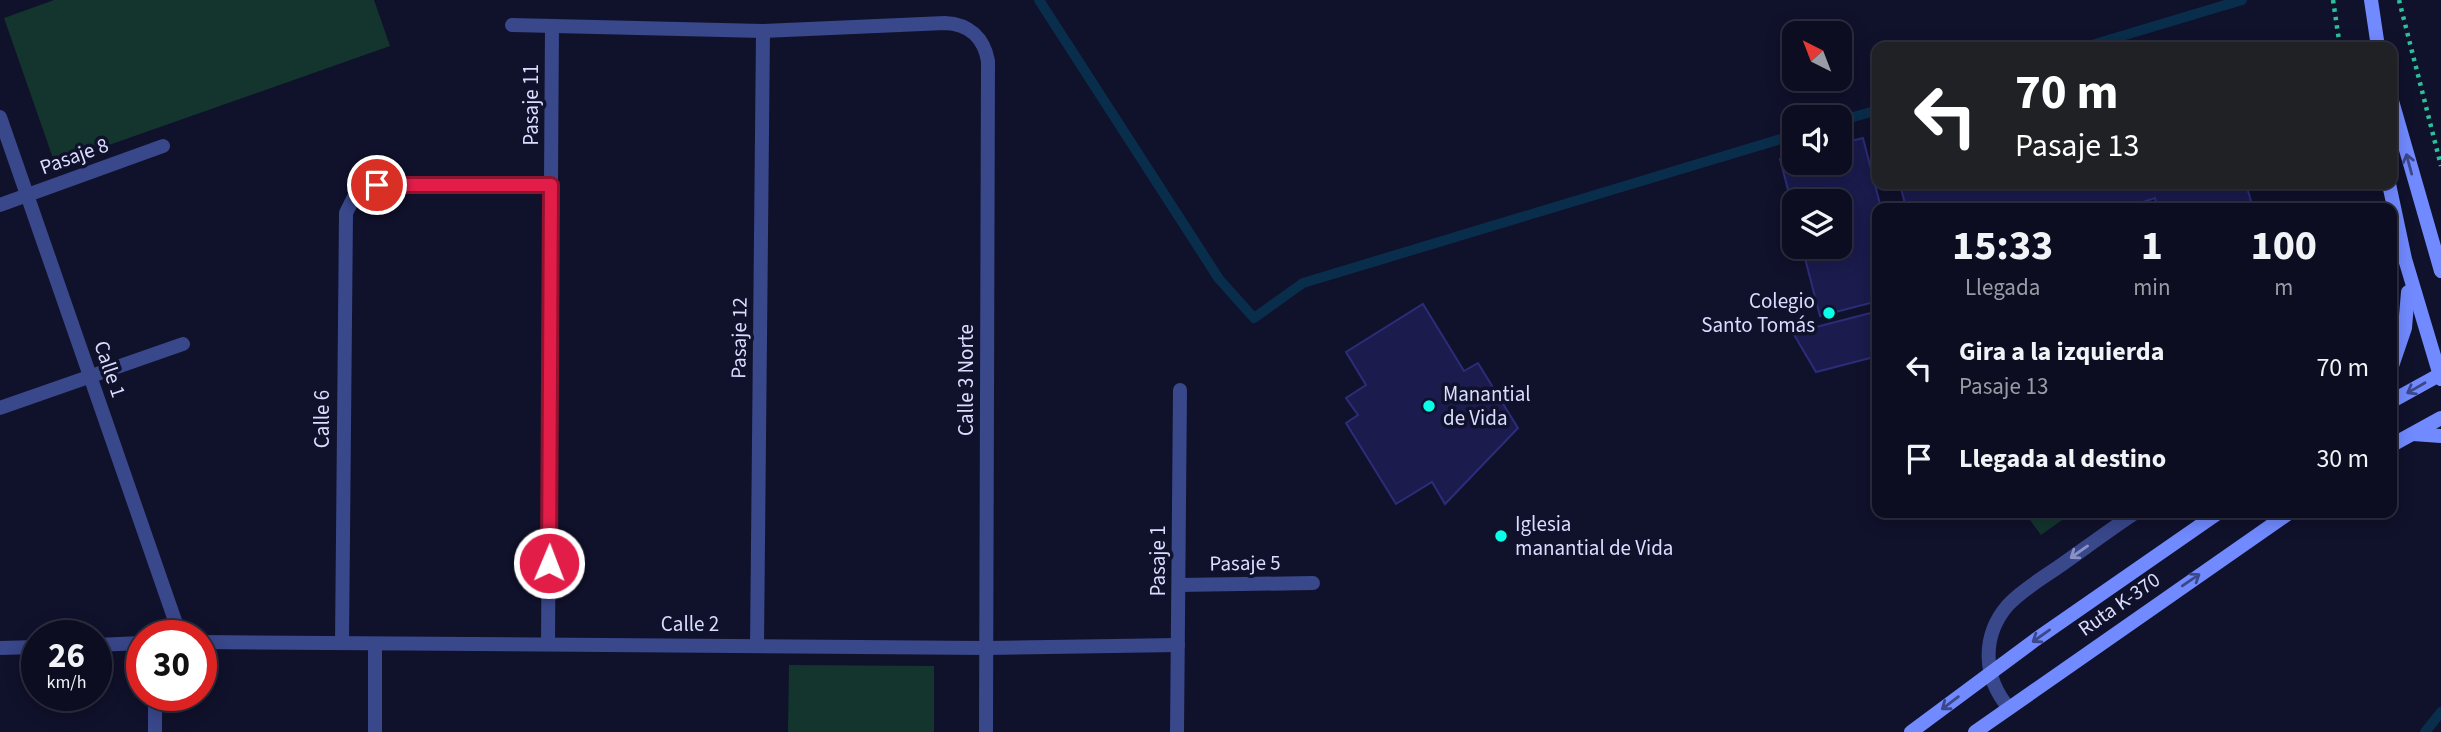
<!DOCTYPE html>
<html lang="es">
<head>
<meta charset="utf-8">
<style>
  body { margin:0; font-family:"Source Sans 3",sans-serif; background:#151629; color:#f1f3f6; height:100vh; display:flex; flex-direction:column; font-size:26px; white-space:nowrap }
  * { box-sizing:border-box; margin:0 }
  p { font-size:23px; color:#9a9ca5 }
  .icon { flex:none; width:38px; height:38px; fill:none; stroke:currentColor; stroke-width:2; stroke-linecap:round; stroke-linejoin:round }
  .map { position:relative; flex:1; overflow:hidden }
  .drawer { position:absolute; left:1872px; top:203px; width:525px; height:315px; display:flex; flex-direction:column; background:#0c0d20; border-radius:14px; box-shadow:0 4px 18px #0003,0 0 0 2px #2c2d3e }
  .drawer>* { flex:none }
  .guide { position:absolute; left:1872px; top:42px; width:525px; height:147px; border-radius:14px; box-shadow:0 4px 18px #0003,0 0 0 2px #2c2d3e; background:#202124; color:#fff; overflow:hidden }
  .needle { width:46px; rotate:318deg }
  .fabs { position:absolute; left:1782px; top:21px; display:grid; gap:14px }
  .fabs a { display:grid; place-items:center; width:70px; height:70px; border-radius:14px; background:#0c0d20; box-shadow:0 4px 18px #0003,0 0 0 2px #2c2d3e; font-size:35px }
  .speed { position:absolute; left:21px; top:620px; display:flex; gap:14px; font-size:35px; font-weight:700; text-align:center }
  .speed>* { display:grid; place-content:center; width:91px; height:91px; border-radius:50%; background:#0c0d20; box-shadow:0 4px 18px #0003,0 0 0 2px #2c2d3e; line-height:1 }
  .speed small { font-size:18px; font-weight:400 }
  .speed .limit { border:10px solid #d22; background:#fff; color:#111 }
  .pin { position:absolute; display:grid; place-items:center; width:60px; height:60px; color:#fff; margin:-30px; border:4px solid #fff; border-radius:50%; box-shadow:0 2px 7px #0007 }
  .me { position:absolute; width:77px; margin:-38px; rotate:1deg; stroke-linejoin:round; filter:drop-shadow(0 0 5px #0008) }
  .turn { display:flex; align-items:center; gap:24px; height:147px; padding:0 28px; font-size:32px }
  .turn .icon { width:91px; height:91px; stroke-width:2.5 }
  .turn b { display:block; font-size:49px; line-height:60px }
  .eta { display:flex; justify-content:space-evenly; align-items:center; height:119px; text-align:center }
  .eta b { font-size:42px; font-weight:700; line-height:49px }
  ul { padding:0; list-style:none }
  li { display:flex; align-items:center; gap:21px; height:91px; padding:0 28px }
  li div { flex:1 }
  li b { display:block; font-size:26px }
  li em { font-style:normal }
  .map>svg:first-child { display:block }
  .green { fill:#13352d }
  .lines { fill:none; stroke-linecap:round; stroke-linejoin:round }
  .stream { stroke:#092e4b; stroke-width:10 }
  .building { fill:#1b1b4d; stroke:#2c2d79; stroke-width:2 }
  .path { stroke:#2cc19a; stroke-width:4.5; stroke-dasharray:3.5 5; stroke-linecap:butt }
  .lane { stroke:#39478b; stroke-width:14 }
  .street { stroke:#39478b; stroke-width:14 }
  .secondary { stroke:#718aff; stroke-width:14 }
  .oneway { stroke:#3c478a }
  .oneway2 { stroke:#8a92c5 }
  .route-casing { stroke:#92132f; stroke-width:18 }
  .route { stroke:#e11d48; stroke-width:12 }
  .poi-dot { fill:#06ffe6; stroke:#10112b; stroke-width:2.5 }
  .labels { text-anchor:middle; stroke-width:7; stroke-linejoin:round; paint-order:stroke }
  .street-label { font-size:21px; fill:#daddff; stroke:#10112b }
  .poi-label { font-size:21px; fill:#daddff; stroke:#10112b; text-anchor:start }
</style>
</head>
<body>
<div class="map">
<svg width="2441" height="732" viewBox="0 0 2441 732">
  <rect width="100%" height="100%" fill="#10112b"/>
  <g class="green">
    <path d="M54,0H374L390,46L55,164L4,18Z"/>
    <path d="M2025,513H2072L2041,535Z"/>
    <path d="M789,665L934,666V732H788Z"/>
  </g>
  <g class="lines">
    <g class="stream">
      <path d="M1039,0L1219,279L1254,318L1303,283L1794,135"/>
      <path d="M2085,47L2242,0"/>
      <path d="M1839,121L1878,110"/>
      <path d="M2425,732L2441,712"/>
    </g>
  </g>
  <g class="building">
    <path d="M1863,138L1881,208H1878V301L1820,316L1802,247H1839V201H1794V213L1780,159L1794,156V163H1839V144Z"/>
    <path d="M1900,184H2246L2253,208H2157L2155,198L2140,203L2141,208H1906Z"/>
    <path d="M1423,304L1464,371L1478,363L1518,428L1445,504L1432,482L1396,504L1346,423L1358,415L1346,398L1366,385L1346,352Z"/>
    <path d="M1878,311V356L1816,372L1793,333Z"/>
  </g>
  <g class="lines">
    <g class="path">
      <path d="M2333,0L2340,47"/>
      <path d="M2399,0L2441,166"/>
    </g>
    <path class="lane" d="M2009,708C1983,678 1981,636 2008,605C2024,588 2046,576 2064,563C2088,546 2111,529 2135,513"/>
    <g class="street">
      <path d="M512,25L763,31L945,23C969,24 984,38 988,61L986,732"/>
      <path d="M0,117L180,635"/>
      <path d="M0,205L163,146"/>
      <path d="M0,408L183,344"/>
      <path d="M1179,585L1313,583"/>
      <path d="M201,642L987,648L1178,645"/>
      <path d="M342,643L346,213L354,197L378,185H551"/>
      <path d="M548,644L552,27"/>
      <path d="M96,645L142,643"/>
      <path d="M757,645L763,31"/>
      <path d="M0,648L37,647"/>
      <path d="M155,732V695"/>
      <path d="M375,732V644"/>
      <path d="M1177,732L1180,390"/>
    </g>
    <g class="secondary">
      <path d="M2371,0L2378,47"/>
      <path d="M2392,101L2441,271"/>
      <path d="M2389,184L2405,259L2441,379"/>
      <path d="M2392,366L2405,328L2408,292"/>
      <path d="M2392,401L2441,374"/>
      <path d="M2413,434L2441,436"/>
      <path d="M2392,445L2441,418"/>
      <path d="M1911,732L2035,640L2218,513"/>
      <path d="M1975,732L2289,513"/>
    </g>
  </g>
  <defs><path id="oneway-shaft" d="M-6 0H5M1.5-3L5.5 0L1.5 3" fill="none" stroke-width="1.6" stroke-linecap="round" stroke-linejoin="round" transform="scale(1.75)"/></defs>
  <g class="oneway">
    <use href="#oneway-shaft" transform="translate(2409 164) rotate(-105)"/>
    <use href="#oneway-shaft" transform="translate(2416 388) rotate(150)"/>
    <use href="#oneway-shaft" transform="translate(2191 580) rotate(-34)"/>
    <use href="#oneway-shaft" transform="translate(2041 636) rotate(145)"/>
    <use href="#oneway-shaft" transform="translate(1950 703) rotate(143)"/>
  </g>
  <use class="oneway2" href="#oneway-shaft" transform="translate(2079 552) rotate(145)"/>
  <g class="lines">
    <g class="route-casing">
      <path id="route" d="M377,185H551L549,563"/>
    </g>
    <use href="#route" class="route"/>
  </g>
  <g class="poi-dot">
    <circle cx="1829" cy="313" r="7"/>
    <circle cx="1429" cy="406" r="7"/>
    <circle cx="1501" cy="536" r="7"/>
  </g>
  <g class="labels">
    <g class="street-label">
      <text transform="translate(531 105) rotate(-90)" y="7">Pasaje 11</text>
      <text transform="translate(74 156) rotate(-20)" y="7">Pasaje 8</text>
      <text transform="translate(739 338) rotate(-89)" y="7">Pasaje 12</text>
      <text transform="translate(110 369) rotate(71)" y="7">Calle 1</text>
      <text transform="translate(966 380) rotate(-90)" y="7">Calle 3 Norte</text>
      <text transform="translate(322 419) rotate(-90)" y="7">Calle 6</text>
      <text transform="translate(1158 561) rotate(-90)" y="7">Pasaje 1</text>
      <text transform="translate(1245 563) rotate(-1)" y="7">Pasaje 5</text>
      <text transform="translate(2119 604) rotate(-35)" y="7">Ruta K-370</text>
      <text x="690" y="631">Calle 2</text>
    </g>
    <g class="poi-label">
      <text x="1815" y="308" text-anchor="end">Colegio<tspan x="1815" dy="24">Santo Tomás</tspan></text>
      <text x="1443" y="401">Manantial<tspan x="1443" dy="24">de Vida</tspan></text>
      <text x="1515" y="531">Iglesia<tspan x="1515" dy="24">manantial de Vida</tspan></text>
    </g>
  </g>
</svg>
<div class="fabs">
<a><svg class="needle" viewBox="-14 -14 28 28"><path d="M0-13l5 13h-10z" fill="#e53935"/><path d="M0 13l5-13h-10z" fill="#9a9ca5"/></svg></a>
<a><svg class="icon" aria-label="sound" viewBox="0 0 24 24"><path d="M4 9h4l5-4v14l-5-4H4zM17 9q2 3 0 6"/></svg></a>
<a><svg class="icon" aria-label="layers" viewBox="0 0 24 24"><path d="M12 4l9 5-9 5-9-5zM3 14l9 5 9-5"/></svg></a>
</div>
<div class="speed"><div>26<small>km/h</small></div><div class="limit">30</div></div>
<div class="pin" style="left:377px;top:185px;background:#d93025"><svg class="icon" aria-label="arrive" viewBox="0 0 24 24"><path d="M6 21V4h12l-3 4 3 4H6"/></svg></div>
<svg class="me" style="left:549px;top:563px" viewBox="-20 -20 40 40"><circle r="17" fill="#e11d48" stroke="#fff" stroke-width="3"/><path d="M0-11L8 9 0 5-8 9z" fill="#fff"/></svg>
<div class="guide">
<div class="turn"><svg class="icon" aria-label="left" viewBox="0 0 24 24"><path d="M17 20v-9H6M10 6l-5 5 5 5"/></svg><div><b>70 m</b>Pasaje 13</div></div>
</div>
<section class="drawer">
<div class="eta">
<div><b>15:33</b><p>Llegada</p></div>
<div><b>1</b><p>min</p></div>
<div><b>100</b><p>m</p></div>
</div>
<ul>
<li><svg class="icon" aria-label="left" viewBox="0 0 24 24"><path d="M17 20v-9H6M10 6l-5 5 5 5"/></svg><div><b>Gira a la izquierda</b><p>Pasaje 13</p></div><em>70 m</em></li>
<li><svg class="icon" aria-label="arrive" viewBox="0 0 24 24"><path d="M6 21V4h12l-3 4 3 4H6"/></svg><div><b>Llegada al destino</b></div><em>30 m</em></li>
</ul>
</section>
</div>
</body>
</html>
